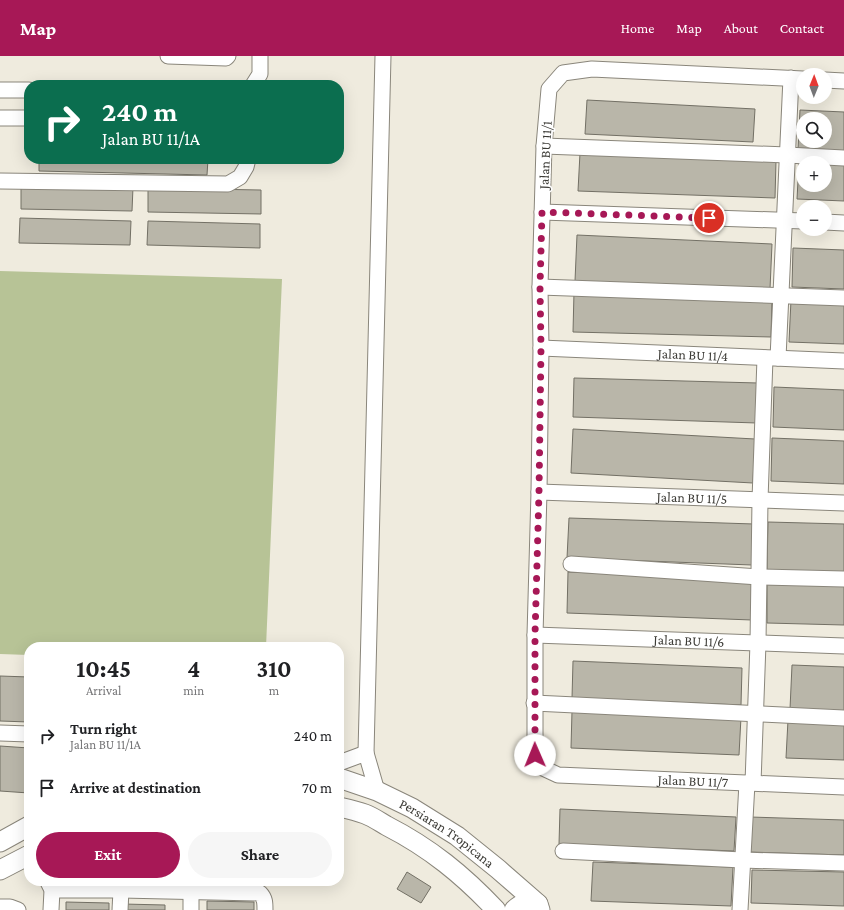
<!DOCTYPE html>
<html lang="en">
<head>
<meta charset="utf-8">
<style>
  body { margin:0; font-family:"Crimson Pro",serif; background:#f6f6f6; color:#202124; height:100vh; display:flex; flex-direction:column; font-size:15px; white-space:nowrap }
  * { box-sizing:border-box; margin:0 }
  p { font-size:13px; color:#757577 }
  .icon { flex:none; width:22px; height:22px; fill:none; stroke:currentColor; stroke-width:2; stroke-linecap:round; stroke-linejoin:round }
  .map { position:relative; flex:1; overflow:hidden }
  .sheet { position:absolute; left:24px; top:586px; width:320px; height:244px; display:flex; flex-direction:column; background:#fff; border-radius:16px; box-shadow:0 4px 16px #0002 }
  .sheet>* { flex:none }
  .hud { position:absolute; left:24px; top:24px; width:320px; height:84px; border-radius:16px; box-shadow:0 4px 16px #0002; background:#0b6e4f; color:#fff; overflow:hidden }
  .needle { width:26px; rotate:1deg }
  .buttons { position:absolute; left:796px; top:12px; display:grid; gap:8px }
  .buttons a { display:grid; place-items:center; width:36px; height:36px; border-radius:50%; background:#fff; box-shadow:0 4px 16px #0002; font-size:20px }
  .pin { position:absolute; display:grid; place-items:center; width:34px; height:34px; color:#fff; margin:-17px; border:2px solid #fff; border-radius:50%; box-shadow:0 1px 4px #0007 }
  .me { position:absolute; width:44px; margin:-22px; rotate:359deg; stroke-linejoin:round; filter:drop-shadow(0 0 3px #0008) }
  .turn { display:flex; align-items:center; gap:14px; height:84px; padding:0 12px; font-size:18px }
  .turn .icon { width:52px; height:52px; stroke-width:2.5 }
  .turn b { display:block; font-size:28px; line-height:34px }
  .eta { display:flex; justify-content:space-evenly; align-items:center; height:68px; text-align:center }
  .eta b { font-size:24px; font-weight:700; line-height:28px }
  .primary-button { display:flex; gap:8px; margin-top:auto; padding:8px 12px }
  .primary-button a { flex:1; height:46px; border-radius:24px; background:#a71856; color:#fff; font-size:16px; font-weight:700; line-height:46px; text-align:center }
  .primary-button a+a { background:#f6f6f6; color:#202124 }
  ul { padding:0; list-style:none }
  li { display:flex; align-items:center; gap:12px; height:52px; padding:0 12px }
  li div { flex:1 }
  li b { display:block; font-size:15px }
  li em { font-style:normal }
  header { display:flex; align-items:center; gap:24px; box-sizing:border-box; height:56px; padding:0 20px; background:#a71856; color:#fff }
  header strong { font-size:19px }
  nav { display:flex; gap:22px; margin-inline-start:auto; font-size:14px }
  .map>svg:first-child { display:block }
  .green { fill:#b7c396 }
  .building { fill:#b9b6a9; stroke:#737065; fill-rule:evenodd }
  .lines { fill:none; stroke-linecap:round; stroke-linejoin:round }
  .minor-casing { stroke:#8a867b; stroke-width:17 }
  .major-casing { stroke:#8a867b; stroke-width:21 }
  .minor { stroke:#fff; stroke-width:15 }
  .major { stroke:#fff; stroke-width:19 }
  .route { stroke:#a71856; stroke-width:7; stroke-dasharray:0 12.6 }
  .labels { text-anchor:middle; stroke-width:3; stroke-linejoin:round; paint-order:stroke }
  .street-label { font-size:14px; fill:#3c3b36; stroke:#fff }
</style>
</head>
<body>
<header>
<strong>Map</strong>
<nav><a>Home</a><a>Map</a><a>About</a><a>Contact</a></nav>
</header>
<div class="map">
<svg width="844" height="854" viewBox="0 0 844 854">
  <rect width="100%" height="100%" fill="#efebde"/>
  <path class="green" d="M0,215L282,223L266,591H29V599L0,598Z"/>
  <g class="building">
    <path d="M587,44L755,53L753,86L585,78Z"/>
    <path d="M800,54L844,56V95L798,93ZM803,63H825V85H803Z"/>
    <path d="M580,97L776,105L775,142L578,135Z"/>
    <path d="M39,103H208L207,119L39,115Z"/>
    <path d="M799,107H803V129H825V108L844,109V145L797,143Z"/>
    <path d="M21,128L133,131L132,155L21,153Z"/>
    <path d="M148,132L261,134V158L148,156Z"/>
    <path d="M20,162L131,165L130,189L19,187Z"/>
    <path d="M148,165L260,168V192L147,189Z"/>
    <path d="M577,179L772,188L770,233L575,225Z"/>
    <path d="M793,192L844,194V233L792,231Z"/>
    <path d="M574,236L772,242L771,281L573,276Z"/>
    <path d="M791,244L844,246V288L789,286Z"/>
    <path d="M574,322L758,327L757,367L573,361Z"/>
    <path d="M774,331L844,334V374L773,371Z"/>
    <path d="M573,373L755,383L753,427L571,417Z"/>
    <path d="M772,382L844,385V428L771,425Z"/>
    <path d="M569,462L754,468L752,509L567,502Z"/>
    <path d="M768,466L844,468V516L767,514Z"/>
    <path d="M568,516L754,523L752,564L567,557Z"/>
    <path d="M767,525L844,527V569L767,567Z"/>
    <path d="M573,605L742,612L741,649L572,642Z"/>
    <path d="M792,609L844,611V655L790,653Z"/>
    <path d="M0,620L29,621V666L0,665Z"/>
    <path d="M572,655L741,661L739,699L571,692Z"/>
    <path d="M788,664L844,667V704L786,702Z"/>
    <path d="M0,690L29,692V737L0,735Z"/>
    <path d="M560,753L736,761L734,795L559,788Z"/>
    <path d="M750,761L844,764V799L749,796Z"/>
    <path d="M593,806L733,811L731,850L591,845Z"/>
    <path d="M752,814L844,816V850L751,847Z"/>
    <path d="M407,816L431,831L421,847L397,833Z"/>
    <path d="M207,845L254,846V854H207Z"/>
    <path d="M66,846L109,847V854H66Z"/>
    <path d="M123,848L165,849V854H123Z"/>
  </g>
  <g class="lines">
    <g class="minor-casing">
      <g id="minor">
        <path d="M168,0L226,2L228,0"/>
        <path id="s1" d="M803,23L592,13L563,17L549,33L544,90L540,231L541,292L539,436L535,579V699L543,712L558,719L844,731"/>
        <path d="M825,24L844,25"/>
        <path d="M253,29L260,18V0"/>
        <path d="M0,34H29"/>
        <path d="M0,62H29"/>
        <path d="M544,90L787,99L844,102"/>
        <path d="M0,125L228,128L240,121L246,111L248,103"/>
        <path d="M542,156L803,165"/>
        <path d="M825,166L844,167"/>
        <path d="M540,231L844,242"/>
        <path id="s2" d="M541,292L844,305"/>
        <path d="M778,302L791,22"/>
        <path id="s3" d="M539,436L844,447"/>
        <path d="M571,508L759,521L844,523"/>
        <path id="s4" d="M535,579L844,590"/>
        <path d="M534,647L844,662"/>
        <path d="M0,677L29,678"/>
        <path d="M366,697L383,0"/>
        <path d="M339,707L366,697L377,735"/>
        <path d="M753,727L758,587L760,444L765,302"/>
        <path d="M563,795L742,804L844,807"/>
        <path d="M48,826L52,834L51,854"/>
        <path d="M52,834H121L260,837C265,842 265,847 265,854"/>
        <path d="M0,851H10L18,854"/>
        <path d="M120,854L121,834"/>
        <path d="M191,854V835"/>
        <path d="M740,854L747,727"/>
      </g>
    </g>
    <g class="major-casing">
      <g id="major">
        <path id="s5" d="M339,722L377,735L412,752L457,780L498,813L538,848L540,854"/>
        <path d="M339,751C348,753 357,755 365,758C373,761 380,766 387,770C430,792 463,819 496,854"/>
        <path d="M0,786L29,770"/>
        <path d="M0,814L29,799"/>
        <path d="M514,854C522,846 527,847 538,848"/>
      </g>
    </g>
    <use href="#minor" class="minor"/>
    <use href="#major" class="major"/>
  </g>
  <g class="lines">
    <path class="route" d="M535,699V579L539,436L541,292L540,231L542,156L709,162"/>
  </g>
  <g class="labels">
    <g class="street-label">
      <text transform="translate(545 99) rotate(-87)" y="5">Jalan BU 11/1</text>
      <text dy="5" stroke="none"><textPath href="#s2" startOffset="152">Jalan BU 11/4</textPath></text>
      <text dy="5" stroke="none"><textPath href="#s3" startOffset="153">Jalan BU 11/5</textPath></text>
      <text dy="5" stroke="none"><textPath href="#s4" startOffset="154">Jalan BU 11/6</textPath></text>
      <text dy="5" stroke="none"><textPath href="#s1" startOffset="1095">Jalan BU 11/7</textPath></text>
      <text dy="5" stroke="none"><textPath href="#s5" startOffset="122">Persiaran Tropicana</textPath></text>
    </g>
  </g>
</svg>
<div class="buttons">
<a><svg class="needle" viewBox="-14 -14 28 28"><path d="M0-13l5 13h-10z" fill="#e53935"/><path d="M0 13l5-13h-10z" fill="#757577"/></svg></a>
<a><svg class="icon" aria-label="search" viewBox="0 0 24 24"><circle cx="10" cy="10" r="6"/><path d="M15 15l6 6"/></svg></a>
<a>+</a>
<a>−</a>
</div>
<div class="pin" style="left:709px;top:162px;background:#d93025"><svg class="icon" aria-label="arrive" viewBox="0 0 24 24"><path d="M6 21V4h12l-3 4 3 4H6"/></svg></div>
<svg class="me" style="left:535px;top:699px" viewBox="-20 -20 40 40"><circle r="19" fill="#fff"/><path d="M0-13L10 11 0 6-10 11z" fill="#a71856"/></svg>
<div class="hud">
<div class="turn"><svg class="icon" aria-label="right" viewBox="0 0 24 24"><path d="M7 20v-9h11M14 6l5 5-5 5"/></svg><div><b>240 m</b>Jalan BU 11/1A</div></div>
</div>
<section class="sheet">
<div class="eta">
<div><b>10:45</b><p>Arrival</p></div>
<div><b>4</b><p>min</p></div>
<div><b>310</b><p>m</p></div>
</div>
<ul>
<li><svg class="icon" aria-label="right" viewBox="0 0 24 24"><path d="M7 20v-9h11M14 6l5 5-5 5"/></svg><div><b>Turn right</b><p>Jalan BU 11/1A</p></div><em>240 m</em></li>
<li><svg class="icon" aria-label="arrive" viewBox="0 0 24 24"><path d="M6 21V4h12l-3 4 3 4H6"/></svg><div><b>Arrive at destination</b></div><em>70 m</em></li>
</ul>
<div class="primary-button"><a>Exit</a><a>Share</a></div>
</section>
</div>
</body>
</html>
